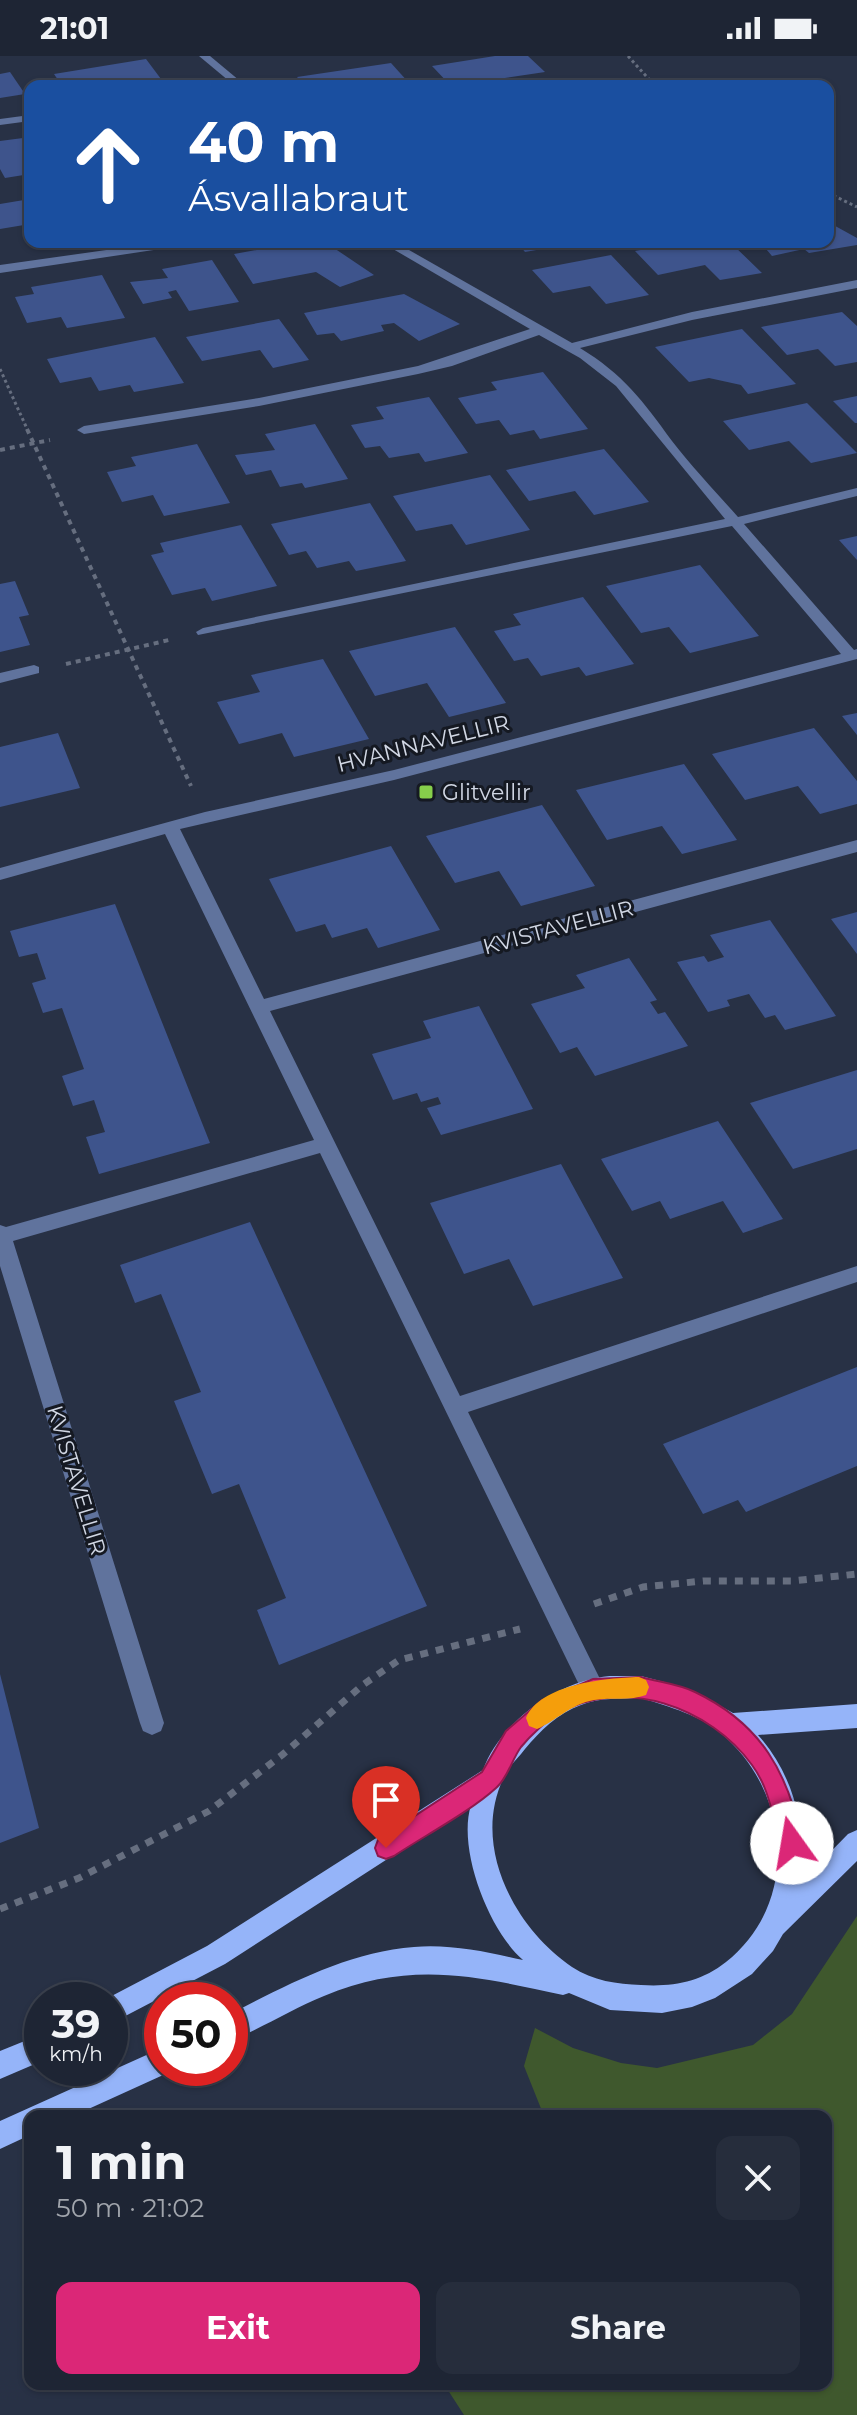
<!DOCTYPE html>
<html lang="en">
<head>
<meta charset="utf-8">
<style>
  body { margin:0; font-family:Montserrat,sans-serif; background:#262d3c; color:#f1f3f6; height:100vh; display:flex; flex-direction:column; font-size:30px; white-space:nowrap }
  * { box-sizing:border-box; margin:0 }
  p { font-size:26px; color:#a1a5ac }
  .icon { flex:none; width:44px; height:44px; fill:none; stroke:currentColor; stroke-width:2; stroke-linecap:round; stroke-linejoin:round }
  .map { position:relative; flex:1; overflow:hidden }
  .details { position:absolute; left:24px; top:2054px; width:808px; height:280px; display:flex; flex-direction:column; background:#1e2534; border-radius:16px; box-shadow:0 2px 6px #0004,0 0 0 2px #3c424f }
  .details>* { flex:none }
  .guide { position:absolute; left:24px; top:24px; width:810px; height:168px; border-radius:16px; box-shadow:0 2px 6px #0004,0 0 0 2px #3c424f; background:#1a4fa0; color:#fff; overflow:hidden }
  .speed { position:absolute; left:24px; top:1926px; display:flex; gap:16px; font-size:40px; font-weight:700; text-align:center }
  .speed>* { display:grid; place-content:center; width:104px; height:104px; border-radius:50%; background:#1e2534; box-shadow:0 2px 6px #0004,0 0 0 2px #3c424f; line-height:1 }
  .speed small { font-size:20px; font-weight:400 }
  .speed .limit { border:12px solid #d22; background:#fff; color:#111 }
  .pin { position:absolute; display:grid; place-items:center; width:68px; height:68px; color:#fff; margin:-82px -34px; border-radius:50% 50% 50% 0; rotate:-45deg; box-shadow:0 0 8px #0007 }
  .pin .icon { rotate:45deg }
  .me { position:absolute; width:88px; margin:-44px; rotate:347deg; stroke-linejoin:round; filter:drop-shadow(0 0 6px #0008) }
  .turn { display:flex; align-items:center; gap:28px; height:168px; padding:0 32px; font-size:36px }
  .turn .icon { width:104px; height:104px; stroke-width:2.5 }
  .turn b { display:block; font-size:56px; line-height:68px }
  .round { display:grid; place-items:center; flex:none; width:84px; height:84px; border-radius:16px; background:#262d3c }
  .head { display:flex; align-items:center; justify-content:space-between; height:136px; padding:0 32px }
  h1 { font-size:48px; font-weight:700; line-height:60px }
  .cta { display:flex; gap:16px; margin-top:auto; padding:16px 32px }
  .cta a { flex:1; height:92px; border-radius:16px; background:#db2777; color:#fff; font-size:32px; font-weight:700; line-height:92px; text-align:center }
  .cta a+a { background:#262d3c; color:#f1f3f6 }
  .status { display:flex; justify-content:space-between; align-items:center; height:56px; padding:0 40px; background:#1e2534; direction:ltr }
  .status svg { height:22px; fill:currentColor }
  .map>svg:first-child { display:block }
  .green { fill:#3f582d }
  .building { fill:#3e548c }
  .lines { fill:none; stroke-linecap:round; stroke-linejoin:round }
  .path-far2 { stroke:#666e7f; stroke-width:3; stroke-dasharray:3 3; stroke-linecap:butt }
  .path-far1 { stroke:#666e7f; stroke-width:4; stroke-dasharray:5 5; stroke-linecap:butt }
  .path { stroke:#666e7f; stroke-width:7; stroke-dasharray:8 8; stroke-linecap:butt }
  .minor { fill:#60739d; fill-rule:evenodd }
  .major { fill:#95b4f9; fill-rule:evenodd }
  .route { fill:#db2777; stroke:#8e194d; stroke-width:2 }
  .slow { fill:#f59e0b }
  .poi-dot { fill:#86cf4b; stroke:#151922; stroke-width:3 }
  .labels { text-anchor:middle; stroke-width:6; stroke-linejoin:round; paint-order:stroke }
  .street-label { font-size:22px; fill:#d1d7e4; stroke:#151922 }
  .poi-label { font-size:22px; fill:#d1d7e4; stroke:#151922; text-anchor:start }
</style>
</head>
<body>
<div class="status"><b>21:01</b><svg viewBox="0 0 49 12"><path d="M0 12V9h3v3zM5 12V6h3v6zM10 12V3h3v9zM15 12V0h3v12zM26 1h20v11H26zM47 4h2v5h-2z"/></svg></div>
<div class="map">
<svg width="857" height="2359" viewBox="0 0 857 2359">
  <rect width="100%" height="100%" fill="#283145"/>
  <path class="green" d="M857,1860V2359H464L444,2328H826V2060H544L524,2010L535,1972L573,1992L621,2007L657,2012L753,1989L792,1958Z"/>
  <g class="building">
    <path d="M495,0H528L545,16L451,30L432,10Z"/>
    <path d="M146,3L161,23L120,30H62L54,18Z"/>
    <path d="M391,7L409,27L305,30L297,21Z"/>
    <path d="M10,16L25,38L0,42V18Z"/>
    <path d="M23,82L30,94V118L5,122L0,113V85Z"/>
    <path d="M30,143V168L0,173V148Z"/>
    <path d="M828,166L857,182V189L809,197L804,193L772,200L760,186H828Z"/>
    <path d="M301,186H325L374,219L340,231L316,216L253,228L234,198Z"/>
    <path d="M517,186H571V188L525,196Z"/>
    <path d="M684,186H730L762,217L720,224L705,209L658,219L635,195Z"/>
    <path d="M611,199L649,239L606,248L590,230L553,237L532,214Z"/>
    <path d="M212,204L239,246L189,255L176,234L168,236L172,242L143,248L130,226L168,222L162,213Z"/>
    <path d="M102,219L125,262L67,272L61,261L27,267L15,241L34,238L31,231Z"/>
    <path d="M404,238L460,268L419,285L394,267L381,269L384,275L341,285L334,277L317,279L304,257Z"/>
    <path d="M842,256L857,270V306L835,310L818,293L787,299L761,271Z"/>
    <path d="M279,263L309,304L273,312L260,294L202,305L186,281Z"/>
    <path d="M742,273L796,328L748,338L741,329L709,322L689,326L655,291Z"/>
    <path d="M155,281L184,327L134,336L130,329L99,335L91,321L60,327L47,303Z"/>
    <path d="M543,316L588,373L540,383L534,374L510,379L499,364L476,368L458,342L497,334L491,326Z"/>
    <path d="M857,340V367H855L833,345Z"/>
    <path d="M429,341L468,397L425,406L419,397L389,402L380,390L365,392L351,369L384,363L376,351Z"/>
    <path d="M807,347L857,397L811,407L789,385L749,394L723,365Z"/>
    <path d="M315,368L348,423L305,432L302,427L280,431L271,414L246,419L235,399L275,394L265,378Z"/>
    <path d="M197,388L230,447L164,460L153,439L122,446L107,416L136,410L131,401Z"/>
    <path d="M604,393L649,446L594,459L575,435L529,445L506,414Z"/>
    <path d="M490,419L530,474L466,489L452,468L416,475L393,440Z"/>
    <path d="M370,447L406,505L356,515L349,505L317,512L306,495L289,499L271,468Z"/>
    <path d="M241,469L277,530L212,545L205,532L172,539L151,499L164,496L160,487Z"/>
    <path d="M857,480V504L839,484Z"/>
    <path d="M700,509L759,580L690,597L669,571L641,577L606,530Z"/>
    <path d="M15,525L29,559L19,561L30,589L0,596V528Z"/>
    <path d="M583,541L634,608L586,620L579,611L541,620L528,602L514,605L494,575L521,569L513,558Z"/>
    <path d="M455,571L506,647L449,661L427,627L375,640L349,595Z"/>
    <path d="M323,603L369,683L294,701L282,677L239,688L217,646L260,636L251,619Z"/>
    <path d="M857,657V679L842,660Z"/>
    <path d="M814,672L857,725V748L820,758L798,730L745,744L712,698Z"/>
    <path d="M58,677L80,732L0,751V691Z"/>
    <path d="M684,708L737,784L682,798L662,770L607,784L576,734Z"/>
    <path d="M542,749L595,830L521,850L499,815L455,827L426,780Z"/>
    <path d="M391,790L440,874L378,892L367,872L332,882L325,868L296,876L269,823Z"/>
    <path d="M115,848L210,1087L99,1118L86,1081L105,1076L94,1044L73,1050L62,1020L84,1013L62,952L43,957L32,927L46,923L37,897L19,901L10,875Z"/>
    <path d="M857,856V898L831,863Z"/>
    <path d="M770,864L836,960L785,974L775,959L765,962L749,938L727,944L730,950L708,956L677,906L704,900L708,906L724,901L710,879Z"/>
    <path d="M629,902L657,944L650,946L658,958L665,956L688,990L595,1020L577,991L560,997L531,948L585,932L576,919Z"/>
    <path d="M479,950L533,1053L441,1079L427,1052L441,1048L438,1041L421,1046L417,1037L393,1044L372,998L431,982L423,965Z"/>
    <path d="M857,1014V1093L793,1113L750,1047Z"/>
    <path d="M718,1065L783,1163L743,1177L723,1145L670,1163L660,1145L632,1155L601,1103Z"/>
    <path d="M561,1108L623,1222L533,1250L509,1203L464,1218L430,1147Z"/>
    <path d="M250,1166L427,1550L279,1609L257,1554L286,1542L239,1428L212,1438L195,1397L174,1345L201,1336L161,1238L135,1247L120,1209Z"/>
    <path d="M857,1311V1410L746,1456L738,1444L703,1458L663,1388Z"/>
    <path d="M0,1618L39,1772L0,1787Z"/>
  </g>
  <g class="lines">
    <g class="path-far2">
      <path d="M628,0L655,30"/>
      <path d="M828,137L857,151"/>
      <path d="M0,313L28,375"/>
    </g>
    <g class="path-far1">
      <path d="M27,373L191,730"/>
      <path d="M0,394L50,384"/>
      <path d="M66,608L169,584"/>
    </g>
    <g class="path">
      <path d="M594,1548L643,1531L703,1525H792L857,1518"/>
      <path d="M0,1853L79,1822L209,1755L282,1699L364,1628L399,1604L520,1573"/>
    </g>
    <g class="minor">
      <path d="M199,0H210L246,30H235Z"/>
      <path d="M30,59V65L0,69V63Z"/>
      <path d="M163,186H193L187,189L0,217V209Z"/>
      <path d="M381,186H395L572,287L692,256L857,224V232L692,264L580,292C623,318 643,345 672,385C692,411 716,436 738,461L857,432V440L744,468L854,594L857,593V603L394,724L180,773L264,943L857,784V796L270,955L460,1340L857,1210V1226L468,1356L601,1625L605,1633L601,1641L593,1644L585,1641L320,1097L13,1185L164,1667L161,1675L152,1679L143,1675L140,1667L0,1210V1169L6,1171L314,1084L165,778L0,824V812L205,756L394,714L841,598L732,470L198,579L196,576L203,572L725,463L616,330L580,302L539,279L452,310L418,318L259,350L84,378L77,374L84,370L259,342L418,310L530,273Z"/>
      <path d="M34,609L39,611V617L0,627V617Z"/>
    </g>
    <g class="major">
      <path d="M610,1620H641L664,1626L706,1642L733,1657L857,1648V1672L758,1679C794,1719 807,1773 801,1826L848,1778L857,1774V1805L783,1878L773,1895L752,1918L715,1942L692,1951L662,1957L610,1954L569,1937L563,1939C476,1920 410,1904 324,1940C292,1953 262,1972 230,1985V1958C287,1929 348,1896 414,1891C451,1888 487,1896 523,1904C489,1875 457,1793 471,1749L225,1908L110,1968V1944H104L207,1890L483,1714C500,1666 559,1624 610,1620ZM641,1642C670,1651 700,1659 723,1679C791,1738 800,1847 726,1906C701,1926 673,1931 641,1929C617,1928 593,1925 572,1911C513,1871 469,1786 506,1717C511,1708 519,1701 525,1693C540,1675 558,1657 581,1649C600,1641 621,1643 641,1642Z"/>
      <path d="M42,1978V2005L0,2023V1995Z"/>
      <path d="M162,1992V2012H173L172,2015L73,2060H30V2079L0,2093V2065Z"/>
    </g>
  </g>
  <path class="route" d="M641,1621C658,1626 679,1628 695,1636C762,1668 788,1717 803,1787L800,1795L792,1798L784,1795C772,1766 772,1736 752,1709C711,1652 623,1619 558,1658C546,1665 530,1680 521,1691C512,1703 508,1722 496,1732C471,1755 424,1780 394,1800L386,1803L378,1800L375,1792L378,1784L482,1716L506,1675L542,1644L593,1623Z"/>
  <path class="slow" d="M639,1621L646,1624L649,1631L646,1639C630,1645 612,1641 594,1644C571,1648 556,1665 537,1673L529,1670L526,1662C540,1628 606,1622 639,1621Z"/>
  <rect class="poi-dot" x="418" y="728" width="16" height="16" rx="4"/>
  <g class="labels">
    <g class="street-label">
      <text transform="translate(423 687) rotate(-14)" y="8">HVANNAVELLIR</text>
      <text transform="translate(558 871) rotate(-15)" y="8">KVISTAVELLIR</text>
      <text transform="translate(77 1424) rotate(73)" y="8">KVISTAVELLIR</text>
    </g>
    <g class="poi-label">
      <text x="442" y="744">Glitvellir</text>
    </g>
  </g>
</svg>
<div class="speed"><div>39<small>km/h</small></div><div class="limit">50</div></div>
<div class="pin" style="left:386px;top:1792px;background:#d93025"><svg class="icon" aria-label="arrive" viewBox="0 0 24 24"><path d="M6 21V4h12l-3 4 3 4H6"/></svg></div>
<svg class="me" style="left:792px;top:1787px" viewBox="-20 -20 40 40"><circle r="19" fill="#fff"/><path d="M0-13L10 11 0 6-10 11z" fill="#db2777"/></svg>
<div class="guide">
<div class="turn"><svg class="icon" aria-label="ahead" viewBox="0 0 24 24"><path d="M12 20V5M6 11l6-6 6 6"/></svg><div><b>40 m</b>Ásvallabraut</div></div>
</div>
<section class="details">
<div class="head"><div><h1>1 min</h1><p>50 m · 21:02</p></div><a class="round"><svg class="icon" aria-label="close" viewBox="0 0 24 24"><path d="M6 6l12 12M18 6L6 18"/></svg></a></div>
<div class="cta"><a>Exit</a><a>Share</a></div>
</section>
</div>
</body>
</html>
